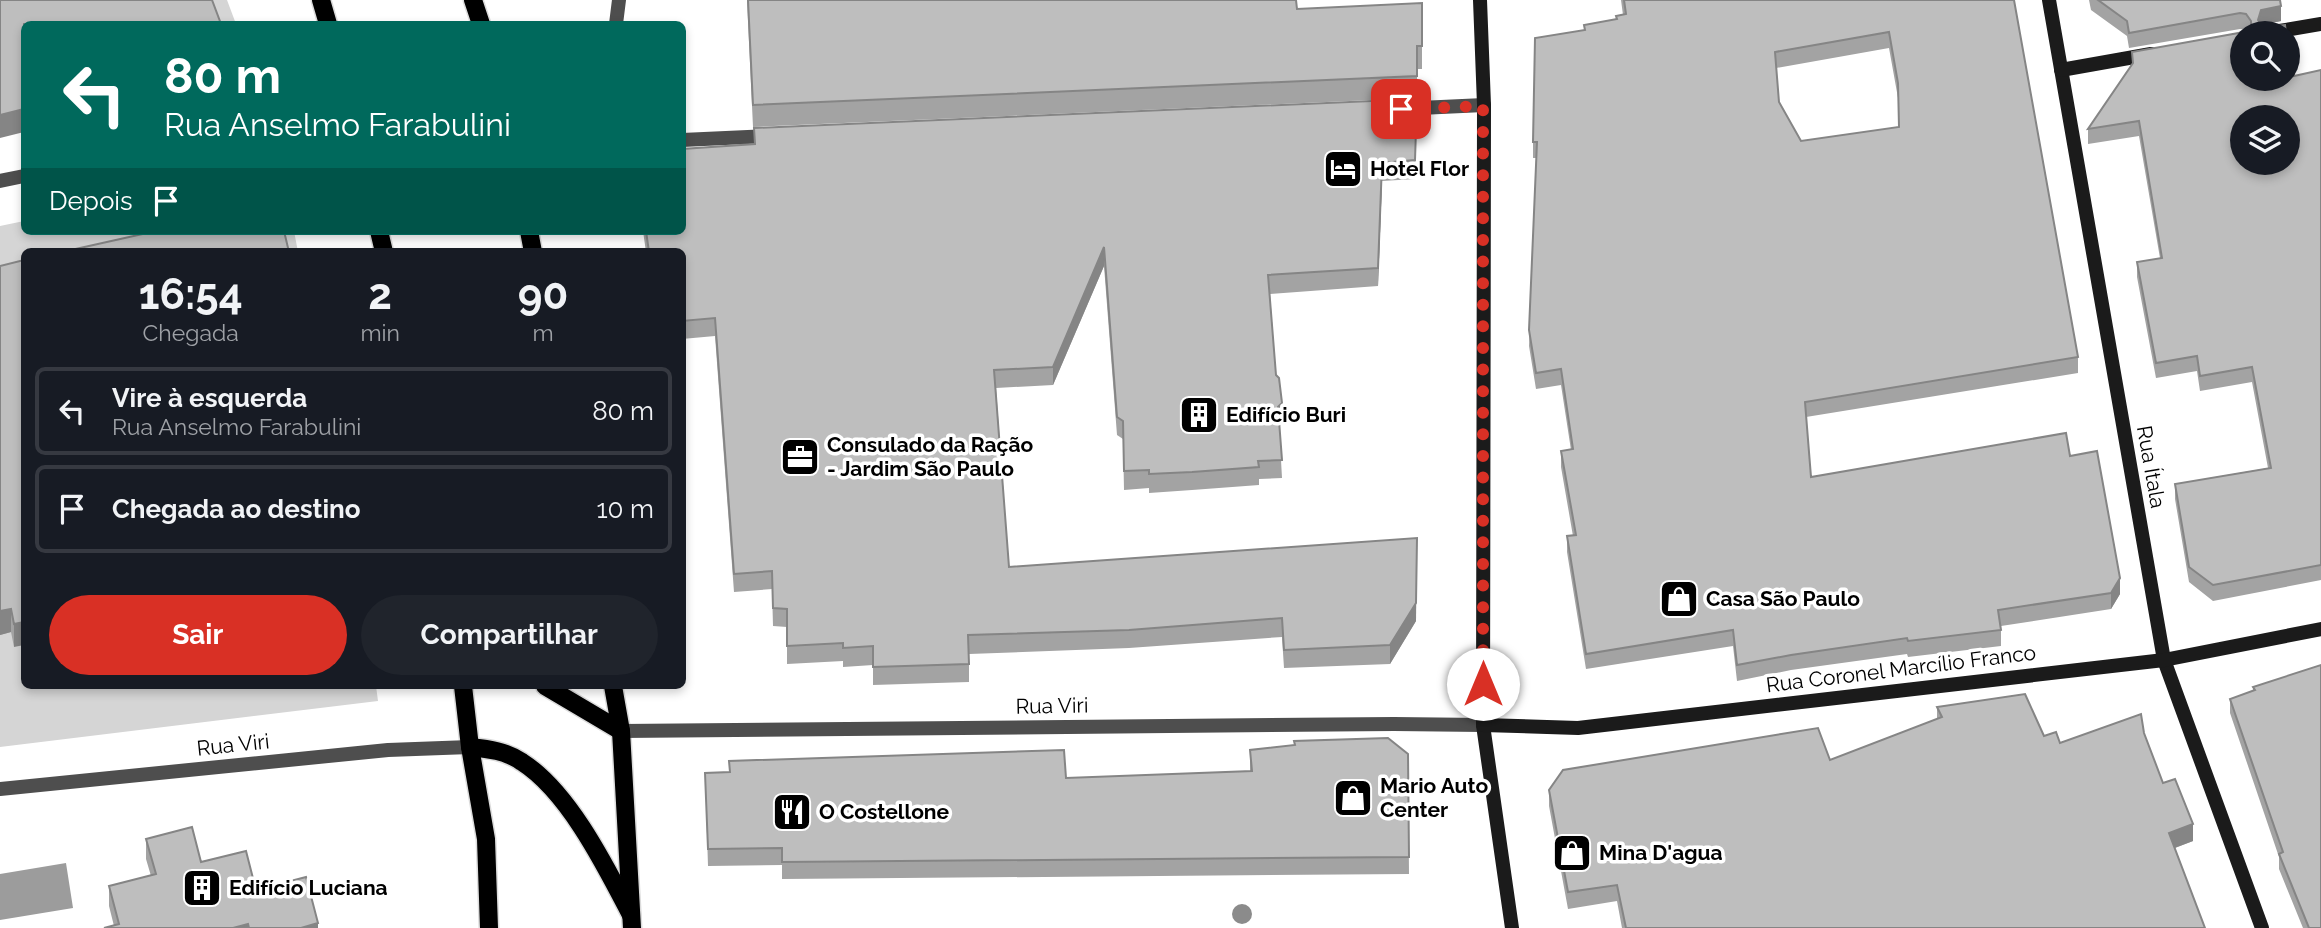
<!DOCTYPE html>
<html lang="pt">
<head>
<meta charset="utf-8">
<style>
  body { margin:0; font-family:Raleway,sans-serif; background:#20242c; color:#f1f3f6; height:100vh; display:flex; flex-direction:column; font-size:26px; white-space:nowrap }
  * { box-sizing:border-box; margin:0 }
  p { font-size:23px; color:#9ea1a6 }
  .icon { flex:none; width:38px; height:38px; fill:none; stroke:currentColor; stroke-width:2; stroke-linecap:round; stroke-linejoin:round }
  .map { position:relative; flex:1; overflow:hidden }
  .drawer { position:absolute; left:21px; top:248px; width:665px; height:441px; display:flex; flex-direction:column; background:#171b24; border-radius:10px; box-shadow:0 4px 10px #0003 }
  .drawer>* { flex:none }
  .top-card { position:absolute; left:21px; top:21px; width:665px; height:214px; border-radius:10px; box-shadow:0 4px 10px #0003; background:#00695c; color:#fff; overflow:hidden }
  .tools { position:absolute; left:2230px; top:21px; display:grid; gap:14px }
  .tools a { display:grid; place-items:center; width:70px; height:70px; border-radius:50%; background:#171b24; box-shadow:0 4px 10px #0003; font-size:35px }
  .pin { position:absolute; display:grid; place-items:center; width:60px; height:60px; color:#fff; margin:-30px; border-radius:14px; box-shadow:0 4px 10px #0006 }
  .me { position:absolute; width:77px; margin:-38px; rotate:0deg; stroke-linejoin:round; filter:drop-shadow(0 0 5px #0008) }
  .turn { display:flex; align-items:center; gap:24px; height:147px; padding:0 28px; font-size:32px }
  .turn .icon { width:91px; height:91px; stroke-width:2.5 }
  .turn b { display:block; font-size:49px; line-height:60px }
  .then { display:flex; align-items:center; height:66px; padding:0 28px; background:#0003; gap:14px; font-size:26px }
  .eta { display:flex; justify-content:space-evenly; align-items:center; height:119px; text-align:center }
  .eta b { font-size:42px; font-weight:700; line-height:49px }
  .button { display:flex; gap:14px; margin-top:auto; padding:14px 28px }
  .button a { flex:1; height:80px; border-radius:42px; background:#d93025; color:#fff; font-size:28px; font-weight:700; line-height:80px; text-align:center }
  .button a+a { background:#20242c; color:#f1f3f6 }
  ul { padding:0; list-style:none }
  li { display:flex; align-items:center; gap:21px; height:88px; margin:0 14px 10px; padding:0 14px; border:4px solid #363941; border-radius:10px }
  li div { flex:1 }
  li b { display:block; font-size:26px }
  li em { font-style:normal }
  .map>svg:first-child { display:block }
  .green { fill:#d5d5d5 }
  .water { fill:#9c9c9c }
  .lines { fill:none; stroke-linecap:round; stroke-linejoin:round }
  .primary-casing { stroke:#dbdbdb; stroke-width:21 }
  .minor { stroke:#4e4e4e; stroke-width:14 }
  .tertiary { stroke:#4e4e4e; stroke-width:14 }
  .secondary { stroke:#1b1b1b; stroke-width:14 }
  .primary { stroke:#000; stroke-width:18 }
  .tree { fill:#8b8b8b }
  .wall { fill:#a3a3a3; fill-rule:evenodd }
  .shaded-wall { fill:#858585 }
  .building { fill:#bebebe; stroke:#858585; stroke-width:2; fill-rule:evenodd }
  .route { stroke:#d93025; stroke-width:12; stroke-dasharray:0 21.6 }
  .labels { text-anchor:middle; stroke-width:7; stroke-linejoin:round; paint-order:stroke }
  .poi-label { font-size:21px; font-weight:bold; fill:#000; stroke:#fff; text-anchor:start }
  .street-label { font-size:21px; fill:#000; stroke:#fff }
</style>
</head>
<body>
<div class="map">
<svg width="2321" height="928" viewBox="0 0 2321 928">
  <rect width="100%" height="100%" fill="#fff"/>
  <g class="green">
    <path d="M203,0H227L236,24H212Z"/>
    <path d="M24,221V231H294L298,252H24V686H376L378,701L0,747V226Z"/>
  </g>
  <path class="water" d="M66,863L73,908L0,920V874Z"/>
  <g class="lines">
    <g class="primary-casing">
      <g id="primary">
        <path d="M321,0L328,24"/>
        <path d="M473,0L481,24"/>
        <path d="M379,231L384,252"/>
        <path d="M529,231L533,252"/>
        <path d="M463,686L470,747L486,839L489,928"/>
        <path d="M545,686L621,731"/>
        <path d="M613,686L621,731L632,928"/>
        <path d="M470,747C489,749 506,751 522,762C569,792 606,867 631,915"/>
      </g>
    </g>
    <g class="minor">
      <path d="M616,24L619,0"/>
      <path d="M1398,109L1484,105"/>
      <path d="M682,140L772,136"/>
      <path d="M0,181L24,176"/>
      <path d="M0,789L388,750L470,747"/>
    </g>
    <path class="tertiary" d="M621,731L1394,724L1483,725"/>
    <g class="secondary">
      <path d="M1480,0L1484,105L1483,725L1512,928"/>
      <path d="M2049,0L2164,660L2262,928"/>
      <path d="M2267,33L2321,24"/>
      <path d="M2061,70L2151,54"/>
      <path d="M1483,725L1578,728L2164,660L2321,629"/>
    </g>
    <use href="#primary" class="primary"/>
  </g>
  <circle class="tree" cx="1242" cy="914" r="10"/>
  <g class="wall">
    <path d="M747,0H1296L1297,9L1422,3V69H1417V98L753,127Z"/>
    <path d="M1621,0H2014L2078,357V373L1806,417L1811,477L2070,456L2120,594L2111,609L2001,626V646L1908,657L1907,654L1791,670L1737,681L1733,646L1586,669L1567,552V536H1573L1561,467V451L1571,450L1561,385L1536,389L1529,346L1536,158H1533V142L1584,30V25L1616,20V16L1623,15ZM1889,48L1898,98L1899,127L1801,141L1779,102L1776,68Z"/>
    <path d="M2089,0H2280L2281,21L2262,25L2294,76L2321,70V580L2213,601L2189,582L2175,499V484L2268,468L2252,382L2200,391L2197,371L2156,378L2137,277V262L2160,258L2139,136L2088,144V129L2132,66V52L2244,32L2247,30L2240,29L2129,48L2127,36L2091,10Z"/>
    <path d="M1417,99L1415,179L1382,181L1378,286L1270,294L1276,375L1282,421L1279,424L1282,478L1259,479V485L1192,490L1149,493V488L1124,490L1123,439L1117,435L1104,266L1053,385L996,388L1009,567L1416,621L1390,664L1284,668L1282,637L1129,648L969,654V682L873,685V665L843,667V661L787,664V627L773,626L772,589L734,592L715,336L682,339V252H646L643,231H682L754,144V128Z"/>
    <path d="M24,260L14,647L11,632L0,635Z"/>
    <path d="M2321,665V928H2303L2279,869V857L2230,713V699L2253,691V687Z"/>
    <path d="M1937,707L2044,736L2060,743L2144,733L2163,783L2193,841L2175,848L2205,928H1622L1617,901L1568,909L1549,806V790L1830,760L1937,719Z"/>
    <path d="M1250,750L1408,754L1409,874L782,879V865L708,866L705,773L729,772V761L1066,778L1250,771Z"/>
    <path d="M146,839L201,862L256,890L318,928H104L114,926L109,906V886L151,876L146,859Z"/>
  </g>
  <g class="shaded-wall">
    <path d="M2281,6V21L2261,25L2258,20L2261,10Z"/>
    <path d="M24,109V132L0,138V115Z"/>
    <path d="M1382,163V181L1378,286V268Z"/>
    <path d="M1104,247V266L1053,385V367Z"/>
    <path d="M1282,403V421L1278,425V407Z"/>
    <path d="M1417,538L1416,621L1390,664V645Z"/>
    <path d="M2120,578V594L2111,609V593Z"/>
    <path d="M11,609V632L0,635V611Z"/>
    <path d="M24,622V645L14,647V624Z"/>
    <path d="M2193,824V841L2169,850V833Z"/>
    <path d="M318,923V928H301Z"/>
    <path d="M248,924V928H233Z"/>
  </g>
  <g class="building">
    <path d="M0,0H212L221,24H24V109L0,115Z"/>
    <path d="M748,0H1296L1297,9L1422,3V46H1417V76L753,105Z"/>
    <path d="M1624,0H2014L2078,357L1805,402L1811,477L2066,433L2070,456L2097,451L2120,578L2111,593L1998,610L2001,630L1908,641L1907,638L1791,655L1737,665L1733,630L1586,654L1567,536L1576,535L1561,451L1573,449L1561,369L1536,373L1529,330L1537,142H1533L1535,38L1585,30L1584,25L1617,19L1616,16L1626,14ZM1889,32L1898,83L1899,127L1801,141L1779,102L1775,52Z"/>
    <path d="M2098,0H2280L2281,6L2261,10L2258,20L2264,27L2285,25L2286,33H2242V79H2287V40L2294,76L2321,70V565L2213,585L2189,567L2175,484L2271,468L2252,367L2200,376L2197,356L2156,363L2137,262L2162,258L2139,121L2088,129L2133,63L2132,52L2244,32L2251,27V21L2246,14L2240,13L2129,33L2127,21ZM2242,117H2287V163H2242Z"/>
    <path d="M1417,99L1415,160L1382,163L1378,268L1268,275L1276,375L1279,378L1282,403L1278,407L1282,460L1258,461L1259,467L1192,472L1149,474V470L1124,471L1123,421L1117,417L1104,247L1053,367L994,370L1009,567L1417,538L1416,603L1390,645L1284,650L1282,618L1129,630L968,635L969,664L873,667V646L843,648V643L787,646V609L773,608L772,571L734,574L715,318L682,321V252H649L646,231H682V149L755,144L754,128Z"/>
    <path d="M156,231H284L289,252H62Z"/>
    <path d="M24,260V622L14,624L11,609L0,611V266Z"/>
    <path d="M2321,665V928H2309L2279,854L2283,852L2230,699L2255,690L2253,687Z"/>
    <path d="M2025,694L2044,736L2056,732L2060,743L2141,714L2144,733L2163,783L2175,779L2193,824L2169,833L2205,928H1626L1617,885L1568,892L1549,790L1563,770L1818,728L1830,760L1942,717L1937,707Z"/>
    <path d="M1388,738L1408,754L1409,857L782,862V848L708,849L705,773L730,772L729,761L1064,750L1066,778L1252,771L1250,750L1295,745L1294,741Z"/>
    <path d="M192,827L201,862L246,851L256,890L306,877L318,923L301,928H249L248,924L233,928H104L119,924L109,886L156,874L146,839Z"/>
  </g>
  <g class="lines">
    <path class="route" d="M1401,109L1483,106V684"/>
  </g>
  <defs>
    <g id="hotel-square" transform="scale(2.0125)"><rect x="-9" y="-9" width="18" height="18" rx="4" fill="#000" stroke="#fff"/><path d="M-6-4.5h1.5V1H6V5H4.5V3h-9V5H-6ZM-4 0a1.8 1.8 0 1 1 3.6 0ZM.5 0V-2.5h3Q6-2.5 6 0Z" fill="#fff"/></g>
    <g id="building-square" transform="scale(2.0125)"><rect x="-9" y="-9" width="18" height="18" rx="4" fill="#000" stroke="#fff"/><path d="M-4-6H4V6H1V3H-1V6H-4ZM-2.5-4.3h1.7v1.8h-1.7ZM.8-4.3h1.7v1.8H.8ZM-2.5-1h1.7V.8h-1.7ZM.8-1h1.7V.8H.8Z" fill="#fff"/></g>
    <g id="office-square" transform="scale(2.0125)"><rect x="-9" y="-9" width="18" height="18" rx="4" fill="#000" stroke="#fff"/><path d="M-6-3h4V-5.5h4V-3h4V5H-6ZM-1-4.5V-3h2v-1.5ZM-6 0V1H6V0Z" fill="#fff"/></g>
    <g id="shop-square" transform="scale(2.0125)"><rect x="-9" y="-9" width="18" height="18" rx="4" fill="#000" stroke="#fff"/><path d="M-5-2.5h2.3a2.7 3.5 0 0 1 5.4 0H5L5.5 6h-11ZM-1.5-2.5h3a1.5 2.3 0 0 0-3 0Z" fill="#fff"/></g>
    <g id="restaurant-square" transform="scale(2.0125)"><rect x="-9" y="-9" width="18" height="18" rx="4" fill="#000" stroke="#fff"/><path d="M-5-6h1v4h1v-4h1v4h1v-4h1v5L-1.5 .5V6h-2V.5L-5-1ZM5-6V6H3V1.5H1.5Q1.5-4 5-6Z" fill="#fff"/></g>
  </defs>
  <g fill-rule="evenodd">
    <use href="#hotel-square" x="1343" y="169"/>
    <use href="#building-square" x="1199" y="415"/>
    <use href="#office-square" x="800" y="457"/>
    <use href="#shop-square" x="1679" y="599"/>
    <use href="#shop-square" x="1353" y="798"/>
    <use href="#restaurant-square" x="792" y="812"/>
    <use href="#shop-square" x="1572" y="853"/>
    <use href="#building-square" x="202" y="888"/>
  </g>
  <g class="labels">
    <g class="poi-label">
      <text x="1370" y="176">Hotel Flor</text>
      <text x="1226" y="422">Edifício Buri</text>
      <text x="827" y="452">Consulado da Ração<tspan x="827" dy="24">- Jardim São Paulo</tspan></text>
      <text x="1706" y="606">Casa São Paulo</text>
      <text x="1380" y="793">Mario Auto<tspan x="1380" dy="24">Center</tspan></text>
      <text x="819" y="819">O Costellone</text>
      <text x="1599" y="860">Mina D'agua</text>
      <text x="229" y="895">Edifício Luciana</text>
    </g>
    <g class="street-label">
      <text transform="translate(2151 467) rotate(80)" y="7">Rua Ítala</text>
      <text transform="translate(1901 669) rotate(-7)" y="7">Rua Coronel Marcílio Franco</text>
      <text transform="translate(1052 706) rotate(-1)" y="7">Rua Viri</text>
      <text transform="translate(233 745) rotate(-6)" y="7">Rua Viri</text>
    </g>
  </g>
</svg>
<div class="tools">
<a><svg class="icon" aria-label="search" viewBox="0 0 24 24"><circle cx="10" cy="10" r="6"/><path d="M15 15l6 6"/></svg></a>
<a><svg class="icon" aria-label="layers" viewBox="0 0 24 24"><path d="M12 4l9 5-9 5-9-5zM3 14l9 5 9-5"/></svg></a>
</div>
<div class="pin" style="left:1401px;top:109px;background:#d93025"><svg class="icon" aria-label="arrive" viewBox="0 0 24 24"><path d="M6 21V4h12l-3 4 3 4H6"/></svg></div>
<svg class="me" style="left:1483px;top:684px" viewBox="-20 -20 40 40"><circle r="19" fill="#fff"/><path d="M0-13L10 11 0 6-10 11z" fill="#d93025"/></svg>
<div class="top-card">
<div class="turn"><svg class="icon" aria-label="left" viewBox="0 0 24 24"><path d="M17 20v-9H6M10 6l-5 5 5 5"/></svg><div><b>80 m</b>Rua Anselmo Farabulini</div></div>
<div class="then">Depois<svg class="icon" aria-label="arrive" viewBox="0 0 24 24"><path d="M6 21V4h12l-3 4 3 4H6"/></svg></div>
</div>
<section class="drawer">
<div class="eta">
<div><b>16:54</b><p>Chegada</p></div>
<div><b>2</b><p>min</p></div>
<div><b>90</b><p>m</p></div>
</div>
<ul>
<li><svg class="icon" aria-label="left" viewBox="0 0 24 24"><path d="M17 20v-9H6M10 6l-5 5 5 5"/></svg><div><b>Vire à esquerda</b><p>Rua Anselmo Farabulini</p></div><em>80 m</em></li>
<li><svg class="icon" aria-label="arrive" viewBox="0 0 24 24"><path d="M6 21V4h12l-3 4 3 4H6"/></svg><div><b>Chegada ao destino</b></div><em>10 m</em></li>
</ul>
<div class="button"><a>Sair</a><a>Compartilhar</a></div>
</section>
</div>
</body>
</html>
